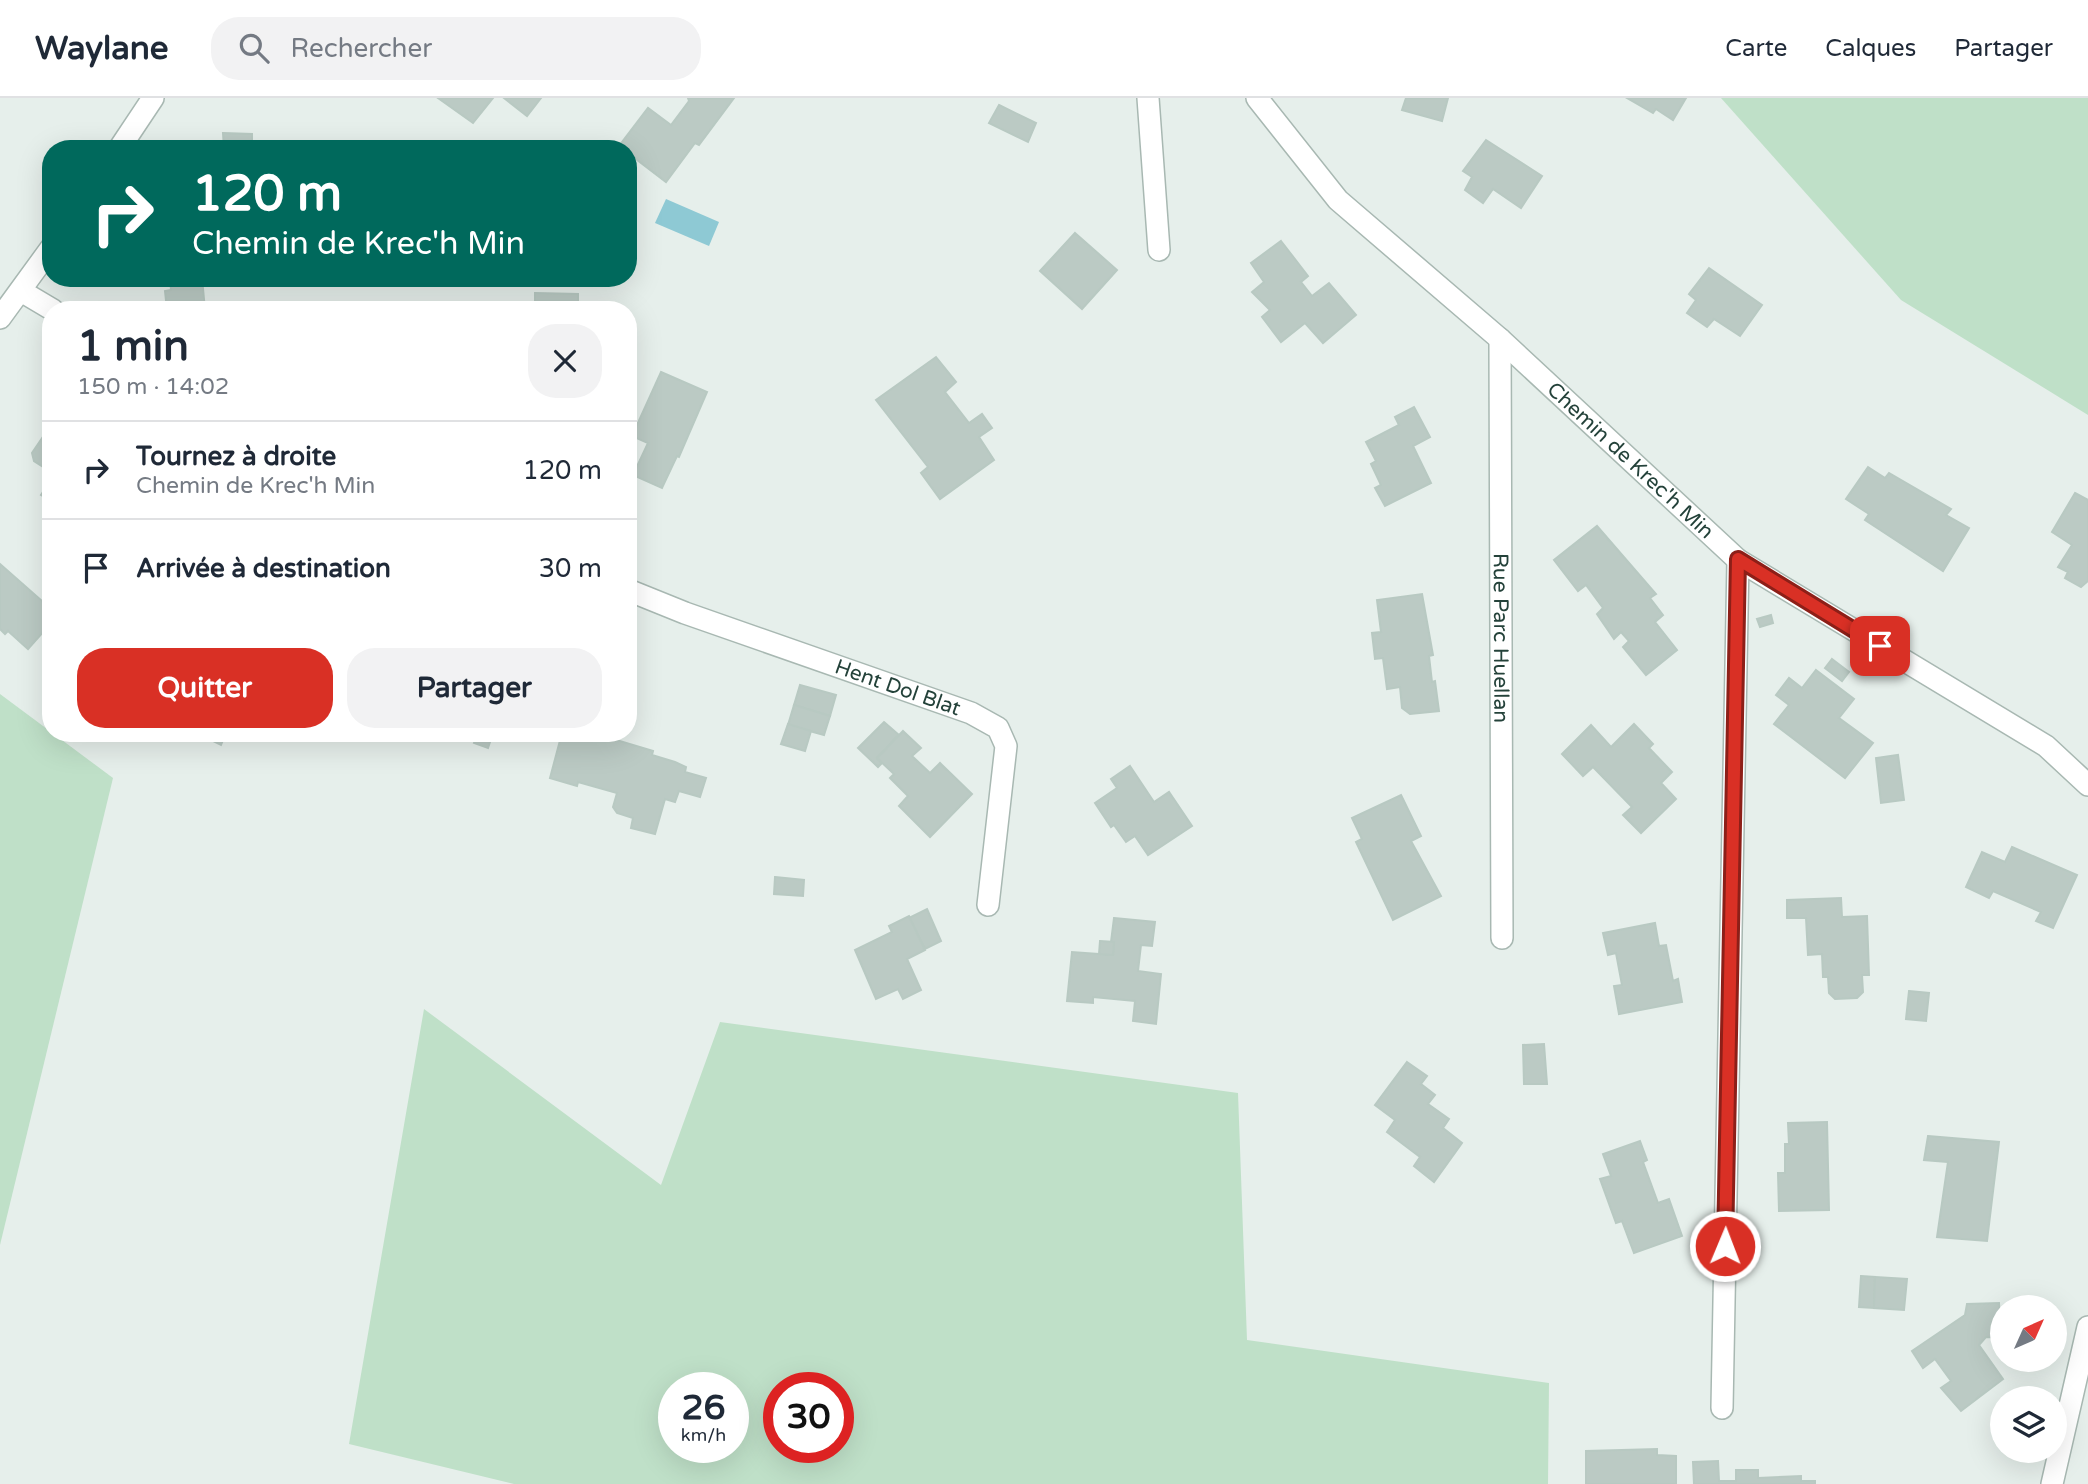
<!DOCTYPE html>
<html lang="fr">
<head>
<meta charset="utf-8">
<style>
  body { margin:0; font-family:"Varela Round",sans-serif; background:#f2f2f3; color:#1f2937; height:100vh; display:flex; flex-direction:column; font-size:26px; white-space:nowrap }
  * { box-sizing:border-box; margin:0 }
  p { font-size:23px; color:#747a83 }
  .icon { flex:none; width:38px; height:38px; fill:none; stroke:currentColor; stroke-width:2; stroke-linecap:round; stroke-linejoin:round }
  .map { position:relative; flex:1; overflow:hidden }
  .drawer { position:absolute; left:42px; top:203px; width:595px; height:441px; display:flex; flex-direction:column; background:#fff; border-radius:28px; box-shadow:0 7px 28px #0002 }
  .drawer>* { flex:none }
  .top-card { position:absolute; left:42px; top:42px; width:595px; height:147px; border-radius:28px; box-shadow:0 7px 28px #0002; background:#00695c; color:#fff; overflow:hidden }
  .needle { width:46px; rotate:45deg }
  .buttons { position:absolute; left:1990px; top:1197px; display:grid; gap:14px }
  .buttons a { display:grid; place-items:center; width:77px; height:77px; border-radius:50%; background:#fff; box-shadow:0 7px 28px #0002; font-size:35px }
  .speed { position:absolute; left:658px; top:1274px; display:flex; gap:14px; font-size:35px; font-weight:700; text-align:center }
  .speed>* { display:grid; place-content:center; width:91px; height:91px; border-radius:50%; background:#fff; box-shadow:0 7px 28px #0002; line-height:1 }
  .speed small { font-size:18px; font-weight:400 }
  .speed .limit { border:10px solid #d22; background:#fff; color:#111 }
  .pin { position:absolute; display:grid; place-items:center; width:60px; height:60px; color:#fff; margin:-30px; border-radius:14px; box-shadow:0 4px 10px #0006 }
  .me { position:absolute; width:77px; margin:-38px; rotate:1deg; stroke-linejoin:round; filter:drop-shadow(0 0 5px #0008) }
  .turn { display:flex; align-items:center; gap:24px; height:147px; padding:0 35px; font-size:32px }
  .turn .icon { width:91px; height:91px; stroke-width:2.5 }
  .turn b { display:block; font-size:49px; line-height:60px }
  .round { display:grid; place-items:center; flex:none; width:74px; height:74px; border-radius:28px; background:#f2f2f3 }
  .headline { display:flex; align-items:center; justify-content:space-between; height:119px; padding:0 35px }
  h1 { font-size:42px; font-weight:700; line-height:52px }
  .cta { display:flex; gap:14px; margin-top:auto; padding:14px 35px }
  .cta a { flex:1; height:80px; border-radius:28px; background:#d93025; color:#fff; font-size:28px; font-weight:700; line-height:80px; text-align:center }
  .cta a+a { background:#f2f2f3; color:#1f2937 }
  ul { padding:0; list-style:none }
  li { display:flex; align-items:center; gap:21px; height:98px; padding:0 35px; border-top:2px solid #e0e1e3 }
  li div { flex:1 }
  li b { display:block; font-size:26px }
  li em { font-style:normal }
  header { display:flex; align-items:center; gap:42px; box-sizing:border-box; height:98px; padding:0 35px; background:#fff; border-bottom:2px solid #e0e1e3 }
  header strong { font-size:33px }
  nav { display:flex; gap:38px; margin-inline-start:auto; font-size:24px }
  .search { width:490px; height:63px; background:#f2f2f3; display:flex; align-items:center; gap:18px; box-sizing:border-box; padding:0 24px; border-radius:28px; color:#747a83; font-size:26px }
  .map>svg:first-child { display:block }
  .green { fill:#bfe0c8; fill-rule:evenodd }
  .water { fill:#8ec9d4 }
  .building { fill:#bbcac4; stroke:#b8c9c2; stroke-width:2 }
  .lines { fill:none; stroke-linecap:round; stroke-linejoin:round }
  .street-casing { stroke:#a8b8b2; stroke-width:24 }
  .street { stroke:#fff; stroke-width:21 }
  .route-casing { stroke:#8d1f18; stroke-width:18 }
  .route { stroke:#d93025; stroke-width:12 }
  .labels { text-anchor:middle; stroke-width:7; stroke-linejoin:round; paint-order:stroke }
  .street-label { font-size:21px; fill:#24423a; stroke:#f7fbf9 }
</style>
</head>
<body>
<header>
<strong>Waylane</strong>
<div class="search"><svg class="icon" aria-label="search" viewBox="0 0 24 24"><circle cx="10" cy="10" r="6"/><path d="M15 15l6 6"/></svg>Rechercher</div>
<nav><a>Carte</a><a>Calques</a><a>Partager</a></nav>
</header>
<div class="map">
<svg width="2088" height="1386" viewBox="0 0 2088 1386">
  <rect width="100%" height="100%" fill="#e6efeb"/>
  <g class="green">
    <path d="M1721,0H2088V317L1901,202Z"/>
    <path d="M0,596L113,680L0,1147Z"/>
    <path d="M424,911L661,1087L720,924L1238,995L1247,1242L1549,1285L1548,1386H514L349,1346ZM674,1290H733V1349H674ZM779,1290H838V1349H779Z"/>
  </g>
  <path class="water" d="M666,101L719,124L709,148L655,125Z"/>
  <g class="building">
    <path d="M438,0H493L473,25Z"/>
    <path d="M504,0H541L527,18Z"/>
    <path d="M688,0H734L699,47L695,45L666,84L628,55V51L619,48L648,10L671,27L689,3Z"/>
    <path d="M1406,0H1448L1442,23L1402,12Z"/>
    <path d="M1627,0H1686L1673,22L1656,11L1653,15Z"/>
    <path d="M999,7L1036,25L1028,44L989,25Z"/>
    <path d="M223,35L252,36V51H224Z"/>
    <path d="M1486,42L1542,78L1521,110L1493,91L1483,105L1465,92L1472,79L1463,73Z"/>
    <path d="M1075,135L1117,172L1082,211L1040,173Z"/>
    <path d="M1281,143L1308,178L1301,184L1312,198L1329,185L1356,217L1323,245L1305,225L1281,244L1262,219L1270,212L1252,194L1264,184L1251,165Z"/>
    <path d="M1709,170L1762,207L1740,238L1714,221L1707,229L1687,215L1696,202L1689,196Z"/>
    <path d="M170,180H202L205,212H167L165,193L171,192Z"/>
    <path d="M535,195L578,196V212H535Z"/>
    <path d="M936,259L956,284L945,294L969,325L982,316L992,330L979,339L994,362L940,401L921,375L928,369L876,302Z"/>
    <path d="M661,274L707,294L679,359L677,358L662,390L633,377L648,345L632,338Z"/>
    <path d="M1414,309L1430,339L1413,348L1431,385L1385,408L1375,390L1381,387L1371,366L1376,363L1366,344L1399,327L1395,319Z"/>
    <path d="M51,327V374L34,363L32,355Z"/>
    <path d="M1868,369L1885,380L1889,375L1951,411L1946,417L1969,430L1943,473L1865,422L1869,416L1846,401Z"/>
    <path d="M51,382V403L41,397Z"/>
    <path d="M2075,395L2088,402V483L2081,489L2065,480L2068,474L2058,469L2072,447L2052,434Z"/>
    <path d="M1597,428L1656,496L1650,500L1663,517L1655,524L1677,552L1646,577L1623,549L1629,543L1621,534L1614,541L1597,516L1603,510L1586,487L1578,493L1554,462Z"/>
    <path d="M0,466L51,511V525L28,551L8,533L5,536L0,531Z"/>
    <path d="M1422,496L1433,557L1429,558L1432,584L1435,583L1439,613L1410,616L1402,610L1400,589L1387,591L1383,560L1375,561L1372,535L1381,534L1377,502Z"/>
    <path d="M1771,517L1773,525L1760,529L1757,521Z"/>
    <path d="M1832,561L1849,574L1842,583L1825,570Z"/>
    <path d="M1816,572L1854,601L1839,620L1873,645L1845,680L1774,626L1789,607L1776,597L1789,580L1802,590Z"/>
    <path d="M800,587L836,597L830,618L794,607Z"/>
    <path d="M794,607L830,618L824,637L788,627Z"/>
    <path d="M884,624L899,637L877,660L882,665L878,669L858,650Z"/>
    <path d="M788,626L811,633L805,653L781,646Z"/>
    <path d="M1634,626L1653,646L1649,650L1672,674L1661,685L1676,701L1641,735L1623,717L1632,709L1593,669L1583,678L1562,656L1591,627L1611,649Z"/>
    <path d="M903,633L921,650L912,658L930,675L940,665L972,696L930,739L899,708L908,698L890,680L894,676L877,660Z"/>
    <path d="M197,635H226L221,647Z"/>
    <path d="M478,635H493L488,650L474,645Z"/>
    <path d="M562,635H593L653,653L652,657L675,664L686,669L685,674L706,680L700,699L679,693L675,704L665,701L655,736L631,730L633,720L617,715L613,709L617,695L578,684L577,688L550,680Z"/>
    <path d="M1898,657L1904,702L1881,705L1876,660Z"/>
    <path d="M1130,668L1154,704L1169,694L1192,728L1148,757L1135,738L1126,744L1114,727L1111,729L1095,705L1117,690L1111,681Z"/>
    <path d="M1401,697L1421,738L1411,743L1441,798L1393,822L1356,744L1362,741L1352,720Z"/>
    <path d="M2012,749L2077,777L2053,830L2036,823L2041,814L1993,793L1989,800L1966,789L1982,754L2005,764Z"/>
    <path d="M775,779L804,782L803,798L774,796Z"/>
    <path d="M1841,800L1842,819L1867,818L1869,877H1862L1863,894L1857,900L1835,901L1829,895L1828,879H1823L1822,856L1808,857L1806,820H1787V802Z"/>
    <path d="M927,811L941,843L925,851L909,820Z"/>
    <path d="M909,818L925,852L907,861L921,892L903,901L898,891L876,901L855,852L892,834L889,828Z"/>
    <path d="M1114,820L1155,824L1152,848L1141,847L1138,873L1161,876L1156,926L1133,923L1135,903L1093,899V905L1067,903L1072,854L1113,857L1114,844H1111Z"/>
    <path d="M1655,825L1659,848L1666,847L1673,883L1678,881L1682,904L1619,916L1614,888L1622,887L1616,855L1608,857L1603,835Z"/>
    <path d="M1100,843L1114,844L1113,857L1099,856Z"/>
    <path d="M1909,893L1929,895L1926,923L1906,921Z"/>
    <path d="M1544,946L1547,986H1524L1523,947Z"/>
    <path d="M1407,964L1427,978L1421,986L1435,997L1428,1006L1449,1021L1443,1030L1462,1045L1434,1084L1414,1068L1420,1059L1387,1034L1395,1022L1375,1007Z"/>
    <path d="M1827,1024L1829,1112L1779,1113L1778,1075H1785V1046H1789L1788,1025Z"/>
    <path d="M1928,1038L1999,1044L1987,1143L1937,1139L1948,1064L1924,1062Z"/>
    <path d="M1640,1043L1647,1062L1643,1064L1658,1105L1669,1101L1682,1138L1634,1155L1622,1123L1616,1125L1600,1081L1611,1078L1603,1056Z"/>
    <path d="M1861,1178L1875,1179L1874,1210L1859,1209Z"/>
    <path d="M1875,1179L1907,1181L1904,1212L1874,1210Z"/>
    <path d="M1999,1205L2001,1240L1986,1239L1979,1247L2003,1281L1961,1313L1941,1290L1951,1283L1935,1261L1923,1270L1912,1253L1965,1217L1967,1206Z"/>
    <path d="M1657,1351V1357L1676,1358V1386H1586V1353Z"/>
    <path d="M1718,1363L1719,1383H1736V1372H1758V1380L1801,1378V1383H1815V1386H1694L1693,1364Z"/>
  </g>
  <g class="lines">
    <g class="street-casing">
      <g id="street">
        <path d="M1148,0L1159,152"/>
        <path id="s1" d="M1257,0L1338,102L1500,241L1738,462L2046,648L2088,687"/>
        <path d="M119,51L153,0"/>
        <path d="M21,193L53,212"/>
        <path d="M0,220L51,150"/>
        <path id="s2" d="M1500,241L1502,840"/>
        <path id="s3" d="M628,492L685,515L971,615L998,630L1006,648L988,807"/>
        <path d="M1722,1310L1738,462"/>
        <path d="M2052,1386L2088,1229"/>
      </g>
    </g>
    <use href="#street" class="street"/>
  </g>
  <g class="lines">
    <g class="route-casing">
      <path id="route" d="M1725,1148L1738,461L1880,548"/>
    </g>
    <use href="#route" class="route"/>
  </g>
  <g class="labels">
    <g class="street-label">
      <text dy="7" stroke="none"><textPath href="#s1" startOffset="522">Chemin de Krec'h Min</textPath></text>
      <text dy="7" stroke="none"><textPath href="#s2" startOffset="299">Rue Parc Huellan</textPath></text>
      <text dy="7" stroke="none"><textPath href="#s3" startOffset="287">Hent Dol Blat</textPath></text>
    </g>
  </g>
</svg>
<div class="buttons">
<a><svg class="needle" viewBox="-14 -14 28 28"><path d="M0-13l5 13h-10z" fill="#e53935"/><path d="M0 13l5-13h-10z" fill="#747a83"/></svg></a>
<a><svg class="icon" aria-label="layers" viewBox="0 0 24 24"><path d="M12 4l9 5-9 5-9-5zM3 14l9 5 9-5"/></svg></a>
</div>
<div class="speed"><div>26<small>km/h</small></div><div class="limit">30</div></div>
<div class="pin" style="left:1880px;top:548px;background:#d93025"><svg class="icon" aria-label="arrive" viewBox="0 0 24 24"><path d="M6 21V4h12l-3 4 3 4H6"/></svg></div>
<svg class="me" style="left:1725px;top:1148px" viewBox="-20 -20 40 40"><circle r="17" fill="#d93025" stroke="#fff" stroke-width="3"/><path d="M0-11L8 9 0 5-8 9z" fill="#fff"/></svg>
<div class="top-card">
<div class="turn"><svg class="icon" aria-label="right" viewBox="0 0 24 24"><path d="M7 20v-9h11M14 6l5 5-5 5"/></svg><div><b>120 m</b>Chemin de Krec'h Min</div></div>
</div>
<section class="drawer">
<div class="headline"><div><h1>1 min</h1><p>150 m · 14:02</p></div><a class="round"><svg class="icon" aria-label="close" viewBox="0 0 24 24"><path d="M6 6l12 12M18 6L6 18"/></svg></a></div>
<ul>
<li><svg class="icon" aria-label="right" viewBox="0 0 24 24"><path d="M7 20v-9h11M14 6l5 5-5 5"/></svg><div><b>Tournez à droite</b><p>Chemin de Krec'h Min</p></div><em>120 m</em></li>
<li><svg class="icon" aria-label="arrive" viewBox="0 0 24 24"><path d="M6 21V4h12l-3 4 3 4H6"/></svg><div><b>Arrivée à destination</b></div><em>30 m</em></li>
</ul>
<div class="cta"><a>Quitter</a><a>Partager</a></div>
</section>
</div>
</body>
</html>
